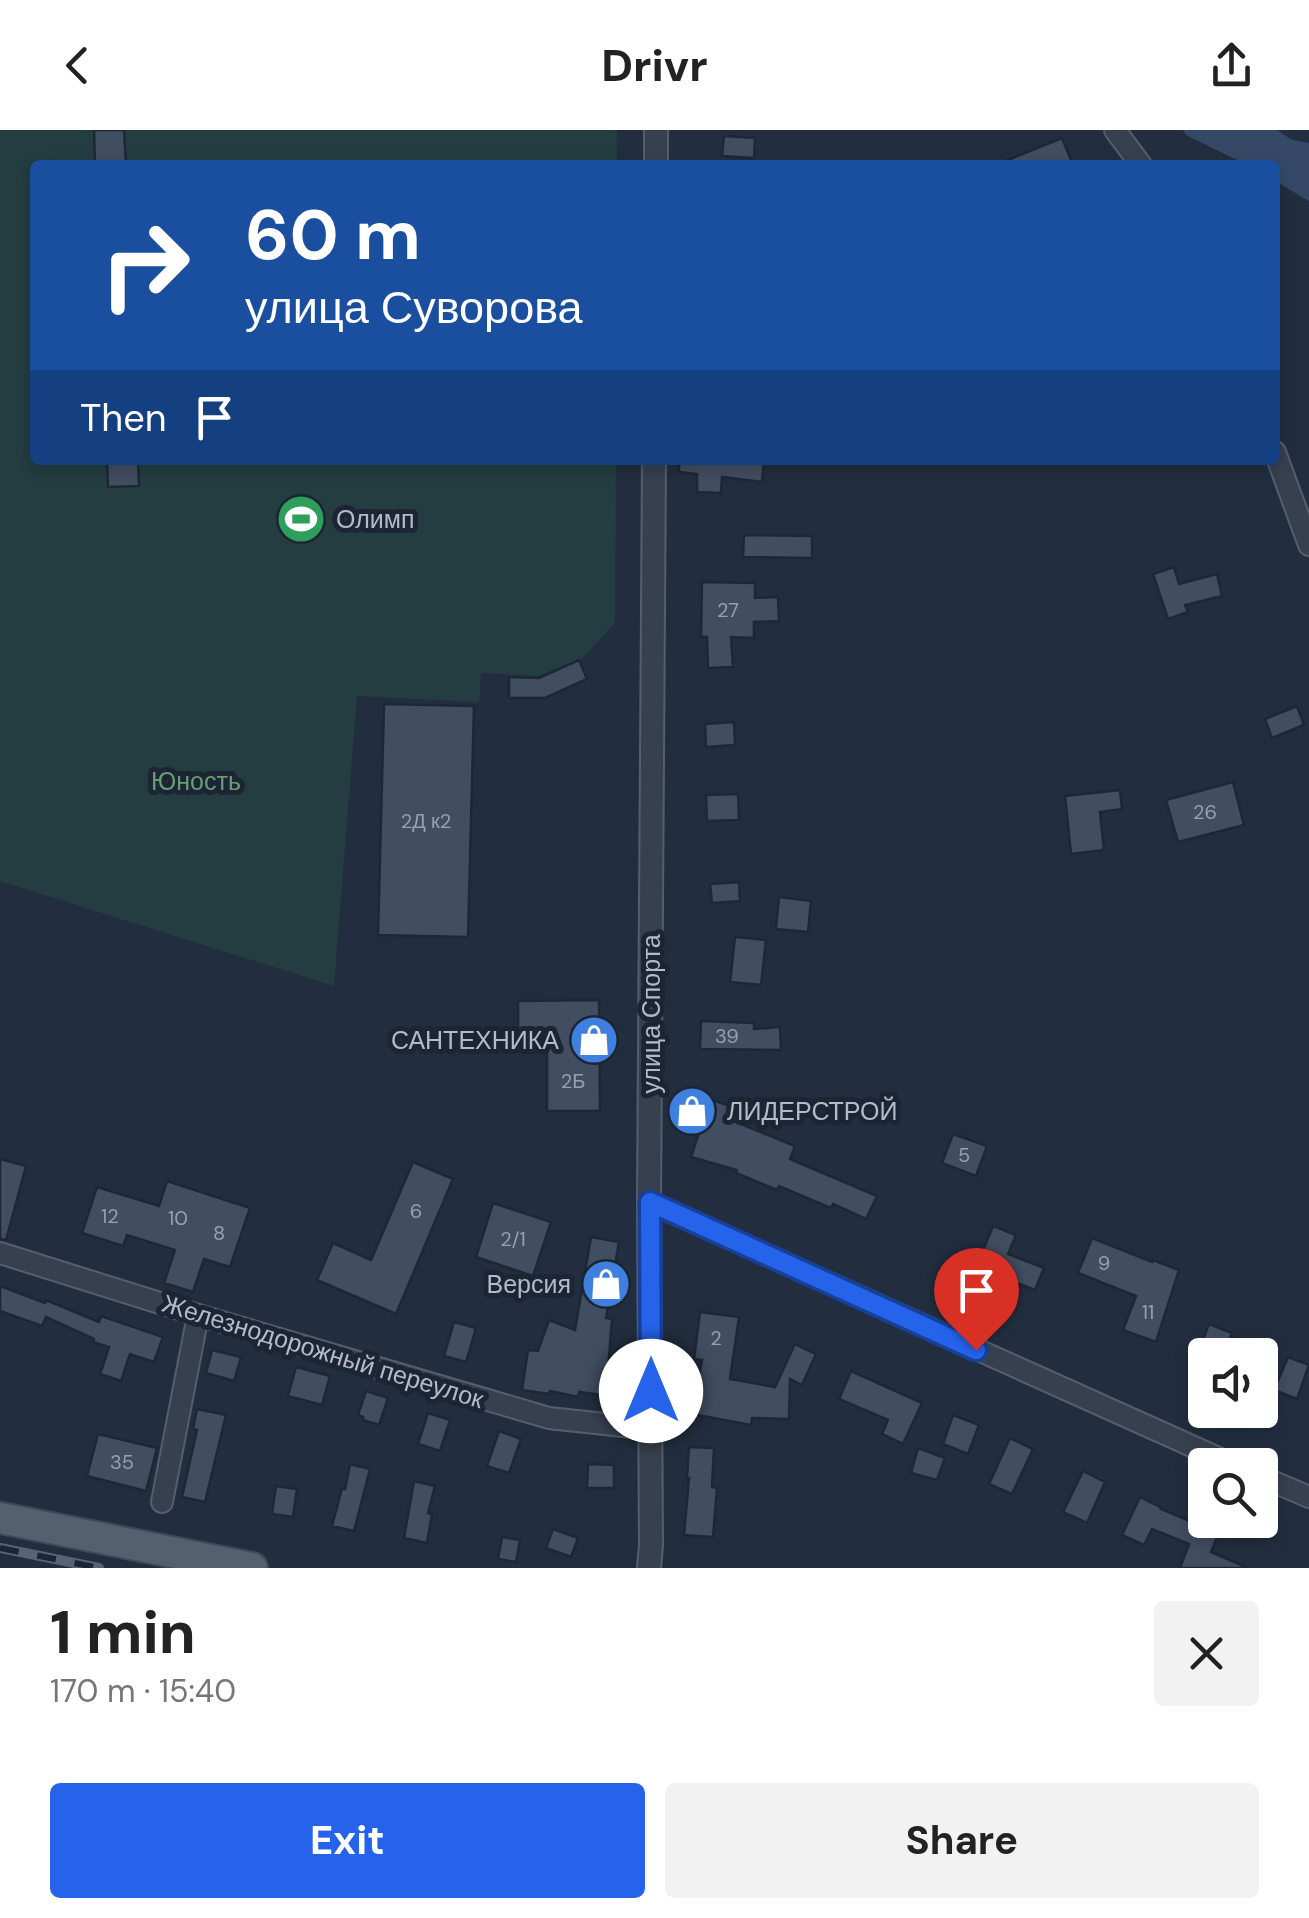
<!DOCTYPE html>
<html lang="en">
<head>
<meta charset="utf-8">
<style>
  body { margin:0; font-family:"DM Sans",sans-serif; background:#f2f2f2; color:#222; height:100vh; display:flex; flex-direction:column; font-size:38px; white-space:nowrap }
  * { box-sizing:border-box; margin:0 }
  p { font-size:32px; color:#767676 }
  .icon { flex:none; width:55px; height:55px; fill:none; stroke:currentColor; stroke-width:2; stroke-linecap:round; stroke-linejoin:round }
  .map { position:relative; height:1438px; overflow:hidden }
  .sheet { display:flex; flex-direction:column; background:#fff; flex:1 }
  .sheet>* { flex:none }
  .guide { position:absolute; left:30px; top:30px; width:1250px; height:305px; border-radius:10px; box-shadow:0 5px 15px #0003; background:#1a4fa0; color:#fff; overflow:hidden }
  .controls { position:absolute; left:1188px; top:1208px; display:grid; gap:20px }
  .controls a { display:grid; place-items:center; width:90px; height:90px; border-radius:10px; background:#fff; box-shadow:0 5px 15px #0003; font-size:50px }
  .pin { position:absolute; display:grid; place-items:center; width:85px; height:85px; color:#fff; margin:-102px -42px; border-radius:50% 50% 50% 0; rotate:-45deg; box-shadow:0 0 10px #0007 }
  .pin .icon { rotate:45deg }
  .me { position:absolute; width:110px; margin:-55px; rotate:0deg; stroke-linejoin:round; filter:drop-shadow(0 0 8px #0008) }
  .turn { display:flex; align-items:center; gap:35px; height:210px; padding:0 50px; font-size:45px }
  .turn .icon { width:130px; height:130px; stroke-width:2.5 }
  .turn b { display:block; font-size:70px; line-height:85px }
  .then { display:flex; align-items:center; height:95px; padding:0 50px; background:#0003; gap:20px; font-size:38px }
  .round { display:grid; place-items:center; flex:none; width:105px; height:105px; border-radius:10px; background:#f2f2f2 }
  .overview { display:flex; align-items:center; justify-content:space-between; height:170px; padding:0 50px }
  h1 { font-size:60px; font-weight:700; line-height:75px }
  .primary-button { display:flex; gap:20px; margin-top:auto; padding:20px 50px }
  .primary-button a { flex:1; height:115px; border-radius:10px; background:#2563eb; color:#fff; font-size:40px; font-weight:700; line-height:115px; text-align:center }
  .primary-button a+a { background:#f2f2f2; color:#222 }
  header { display:flex; justify-content:space-between; align-items:center; height:130px; padding:0 50px; background:#fff; font-size:45px; font-weight:700 }
  .map>svg:first-child { display:block }
  .green { fill:#243d40 }
  .water { fill:#354967 }
  .building { fill:#414e61; stroke:#1e2736; stroke-width:2.5 }
  .lines { fill:none; stroke-linecap:round; stroke-linejoin:round }
  .minor-casing { stroke:#555e6d; stroke-width:24 }
  .tertiary-casing { stroke:#555e6d; stroke-width:26 }
  .primary-casing { stroke:#404958; stroke-width:34 }
  .minor { stroke:#37404f; stroke-width:20 }
  .tertiary { stroke:#37404f; stroke-width:22 }
  .primary { stroke:#545f6f; stroke-width:30 }
  .rail-casing { stroke:#586476; stroke-width:10 }
  .rail { stroke:#1c2534; stroke-width:6; stroke-dasharray:19; stroke-linecap:butt }
  .route-casing { stroke:#184099; stroke-width:25 }
  .route { stroke:#2563eb; stroke-width:18 }
  .labels { text-anchor:middle; stroke-width:10; stroke-linejoin:round; paint-order:stroke }
  .number-label { font-size:20px; fill:#96a0b0 }
  .poi-label { font-size:25px; fill:#b3bbca; stroke:#1c2534; text-anchor:start }
  .park-label { font-size:25px; fill:#689c75; stroke:#1c2534 }
  .street-label { font-size:25px; fill:#b3bbca; stroke:#1c2534 }
</style>
</head>
<body>
<header><svg class="icon" aria-label="back" viewBox="0 0 24 24"><path d="M15 5l-7 7 7 7"/></svg>Drivr<svg class="icon" aria-label="share" viewBox="0 0 24 24"><path d="M12 15V3M7 8l5-5 5 5M5 13v7h14v-7"/></svg></header>
<div class="map">
<svg width="1309" height="1438" viewBox="0 0 1309 1438">
  <rect width="100%" height="100%" fill="#222e3f"/>
  <path class="green" d="M0,0H617V35H35V330H616L615,493L582,529L538,546L481,543L479,572L357,566L334,856L0,751Z"/>
  <path class="water" d="M1183,0H1277L1292,10L1309,13V71L1275,51V35H1247L1186,5Z"/>
  <g class="building">
    <path d="M94,0H124L126,35H95Z"/>
    <path d="M724,6L755,8L754,28L722,26Z"/>
    <path d="M1062,8L1073,35H998V34Z"/>
    <path d="M107,330H138L139,356L108,357Z"/>
    <path d="M679,330H764L762,352L722,347L721,363L697,362V344L679,342Z"/>
    <path d="M744,405L812,406V428L743,427Z"/>
    <path d="M1174,437L1179,454L1217,444L1222,466L1185,475L1188,482L1168,489L1153,444Z"/>
    <path d="M702,452L755,453V468L778,467L779,491L754,492V508L731,507L733,537L708,538L707,507H701Z"/>
    <path d="M579,530L587,549L545,568H509V547L539,548Z"/>
    <path d="M384,574L474,576L468,807L378,805Z"/>
    <path d="M1297,576L1304,595L1272,608L1265,589Z"/>
    <path d="M734,592L735,615L706,617L705,594Z"/>
    <path d="M1233,652L1244,695L1178,712L1166,670Z"/>
    <path d="M1120,660L1122,679L1100,682L1104,720L1071,724L1065,666Z"/>
    <path d="M738,664L739,690L707,691L706,665Z"/>
    <path d="M739,752L740,771L712,773L710,754Z"/>
    <path d="M779,767L811,771L808,802L776,799Z"/>
    <path d="M735,807L766,810L761,855L730,852Z"/>
    <path d="M599,870L600,981H547V922H518V871Z"/>
    <path d="M701,891L754,893V899L780,897L781,920L700,919Z"/>
    <path d="M697,965L745,981L741,994L795,1016L790,1029L877,1066L866,1089L833,1074L831,1078L779,1056L777,1060L736,1043L737,1040L691,1027L701,997L688,993Z"/>
    <path d="M953,1004L987,1016L976,1046L942,1033Z"/>
    <path d="M0,1029L26,1036L6,1110L0,1109Z"/>
    <path d="M413,1032L453,1049L396,1184L317,1150L333,1113L371,1130Z"/>
    <path d="M167,1051L250,1078L230,1137L204,1129L193,1162L164,1153L175,1120L127,1105L123,1116L82,1103L97,1057L159,1076Z"/>
    <path d="M493,1073L551,1092L533,1146L476,1127Z"/>
    <path d="M993,1096L1016,1105L1008,1124L1044,1138L1035,1160L1012,1151L1014,1147L978,1133Z"/>
    <path d="M591,1107L619,1112L606,1188L612,1189L608,1241L613,1242L609,1266L579,1262L578,1267L550,1261L549,1264L522,1260L528,1220L538,1221L549,1190L575,1200Z"/>
    <path d="M1092,1108L1152,1132L1153,1130L1179,1140L1156,1212L1123,1200L1136,1166L1078,1143Z"/>
    <path d="M0,1156L45,1173L46,1170L99,1192L101,1186L163,1207L154,1232L130,1224L121,1251L100,1244L109,1217L93,1212L94,1209L46,1187L42,1196L0,1181Z"/>
    <path d="M700,1182L739,1187L730,1249L775,1257L795,1214L816,1224L802,1255L790,1249L789,1289L752,1288L751,1295L692,1284L702,1230L694,1229Z"/>
    <path d="M454,1192L476,1198L466,1232L444,1226Z"/>
    <path d="M1209,1194L1232,1203L1223,1225H1197Z"/>
    <path d="M212,1220L241,1227L234,1251L206,1243Z"/>
    <path d="M1288,1227L1309,1235L1297,1269L1274,1260Z"/>
    <path d="M296,1237L330,1246L322,1275L288,1266Z"/>
    <path d="M851,1241L922,1273L903,1314L882,1304L888,1290L839,1269Z"/>
    <path d="M366,1261L388,1268L379,1295L363,1290V1287L358,1285Z"/>
    <path d="M197,1279L226,1285L205,1372L182,1367L197,1300L193,1299Z"/>
    <path d="M428,1283L450,1290L440,1321L418,1314Z"/>
    <path d="M953,1285L979,1295L968,1324L943,1314Z"/>
    <path d="M499,1301L521,1309L509,1343L487,1336Z"/>
    <path d="M98,1304L157,1318L146,1361L87,1346Z"/>
    <path d="M1010,1308L1033,1319L1012,1364L989,1354Z"/>
    <path d="M689,1317L714,1318L712,1357L717,1358L713,1407L684,1405L689,1348H687Z"/>
    <path d="M918,1318L945,1328L937,1350L911,1343Z"/>
    <path d="M350,1334L370,1339L354,1401L332,1396L342,1358L345,1359Z"/>
    <path d="M588,1334L614,1335V1358H587Z"/>
    <path d="M1083,1341L1105,1352L1087,1393L1063,1382Z"/>
    <path d="M414,1351L435,1356L428,1383L432,1384L427,1413L404,1408Z"/>
    <path d="M276,1356L297,1359L293,1387L272,1384Z"/>
    <path d="M1140,1367L1162,1378L1161,1379L1219,1403L1211,1422L1248,1438H1180L1189,1414L1152,1399L1144,1415L1122,1405Z"/>
    <path d="M553,1399L578,1408L571,1427L546,1418Z"/>
    <path d="M502,1407L520,1410L516,1432L498,1429Z"/>
  </g>
  <g class="lines">
    <g class="minor-casing">
      <g id="minor">
        <path d="M1115,0L1141,35"/>
        <path d="M1275,322L1309,415"/>
        <path d="M649,1072L1234,1335"/>
        <path d="M0,1123L198,1185L549,1288L651,1299"/>
        <path d="M1260,1346L1309,1367"/>
        <path d="M162,1372L198,1185"/>
      </g>
    </g>
    <g class="tertiary-casing">
      <g id="tertiary">
        <path d="M656,35V0"/>
        <path d="M649,1438L651,1415L649,1072L654,330"/>
      </g>
    </g>
    <g class="primary-casing">
      <path id="primary" d="M0,1388L252,1438"/>
    </g>
    <use href="#minor" class="minor"/>
    <use href="#tertiary" class="tertiary"/>
    <use href="#primary" class="primary"/>
    <g class="rail-casing">
      <path id="rail" d="M0,1418L99,1438"/>
    </g>
    <use href="#rail" class="rail"/>
  </g>
  <g class="lines">
    <g class="route-casing">
      <path id="route" d="M651,1261L650,1072L976,1220"/>
    </g>
    <use href="#route" class="route"/>
  </g>
  <defs>
    <g id="stadium-disc" transform="scale(2.5)"><circle r="9.5" fill="#2e9e5b" stroke="#1c2534"/><path d="M0-5a6.5 5 0 1 0 0 10a6.5 5 0 1 0 0-10ZM-3.5-1.8h7v3.6h-7Z" fill="#fff"/></g>
    <g id="shop-disc" transform="scale(2.5)"><circle r="9.5" fill="#3f7fe0" stroke="#1c2534"/><path d="M-5-2.5h2.3a2.7 3.5 0 0 1 5.4 0H5L5.5 6h-11ZM-1.5-2.5h3a1.5 2.3 0 0 0-3 0Z" fill="#fff"/></g>
  </defs>
  <g fill-rule="evenodd">
    <use href="#stadium-disc" x="301" y="389"/>
    <use href="#shop-disc" x="594" y="910"/>
    <use href="#shop-disc" x="692" y="981"/>
    <use href="#shop-disc" x="606" y="1154"/>
  </g>
  <g class="labels">
    <g class="number-label">
      <text x="728" y="487">27</text>
      <text x="1205" y="689">26</text>
      <text x="426" y="698">2Д к2</text>
      <text x="727" y="913">39</text>
      <text x="573" y="958">2Б</text>
      <text x="964" y="1032">5</text>
      <text x="416" y="1088">6</text>
      <text x="110" y="1093">12</text>
      <text x="178" y="1095">10</text>
      <text x="219" y="1110">8</text>
      <text x="513" y="1116">2/1</text>
      <text x="1104" y="1140">9</text>
      <text x="1148" y="1189">11</text>
      <text x="716" y="1215">2</text>
      <text x="122" y="1339">35</text>
    </g>
    <g class="poi-label">
      <text x="336" y="398">Олимп</text>
      <text x="559" y="919" text-anchor="end">САНТЕХНИКА</text>
      <text x="727" y="990">ЛИДЕРСТРОЙ</text>
      <text x="571" y="1163" text-anchor="end">Версия</text>
    </g>
    <g class="park-label">
      <text x="196" y="660">Юность</text>
    </g>
    <g class="street-label">
      <text transform="translate(651 884) rotate(-90)" y="9">улица Спорта</text>
      <text transform="translate(323 1221) rotate(17)" y="9">Железнодорожный переулок</text>
    </g>
  </g>
</svg>
<div class="controls">
<a><svg class="icon" aria-label="sound" viewBox="0 0 24 24"><path d="M4 9h4l5-4v14l-5-4H4zM17 9q2 3 0 6"/></svg></a>
<a><svg class="icon" aria-label="search" viewBox="0 0 24 24"><circle cx="10" cy="10" r="6"/><path d="M15 15l6 6"/></svg></a>
</div>
<div class="pin" style="left:976px;top:1220px;background:#d93025"><svg class="icon" aria-label="arrive" viewBox="0 0 24 24"><path d="M6 21V4h12l-3 4 3 4H6"/></svg></div>
<svg class="me" style="left:651px;top:1261px" viewBox="-20 -20 40 40"><circle r="19" fill="#fff"/><path d="M0-13L10 11 0 6-10 11z" fill="#2563eb"/></svg>
<div class="guide">
<div class="turn"><svg class="icon" aria-label="right" viewBox="0 0 24 24"><path d="M7 20v-9h11M14 6l5 5-5 5"/></svg><div><b>60 m</b>улица Суворова</div></div>
<div class="then">Then<svg class="icon" aria-label="arrive" viewBox="0 0 24 24"><path d="M6 21V4h12l-3 4 3 4H6"/></svg></div>
</div>
</div>
<section class="sheet">
<div class="overview"><div><h1>1 min</h1><p>170 m · 15:40</p></div><a class="round"><svg class="icon" aria-label="close" viewBox="0 0 24 24"><path d="M6 6l12 12M18 6L6 18"/></svg></a></div>
<div class="primary-button"><a>Exit</a><a>Share</a></div>
</section>
</body>
</html>
